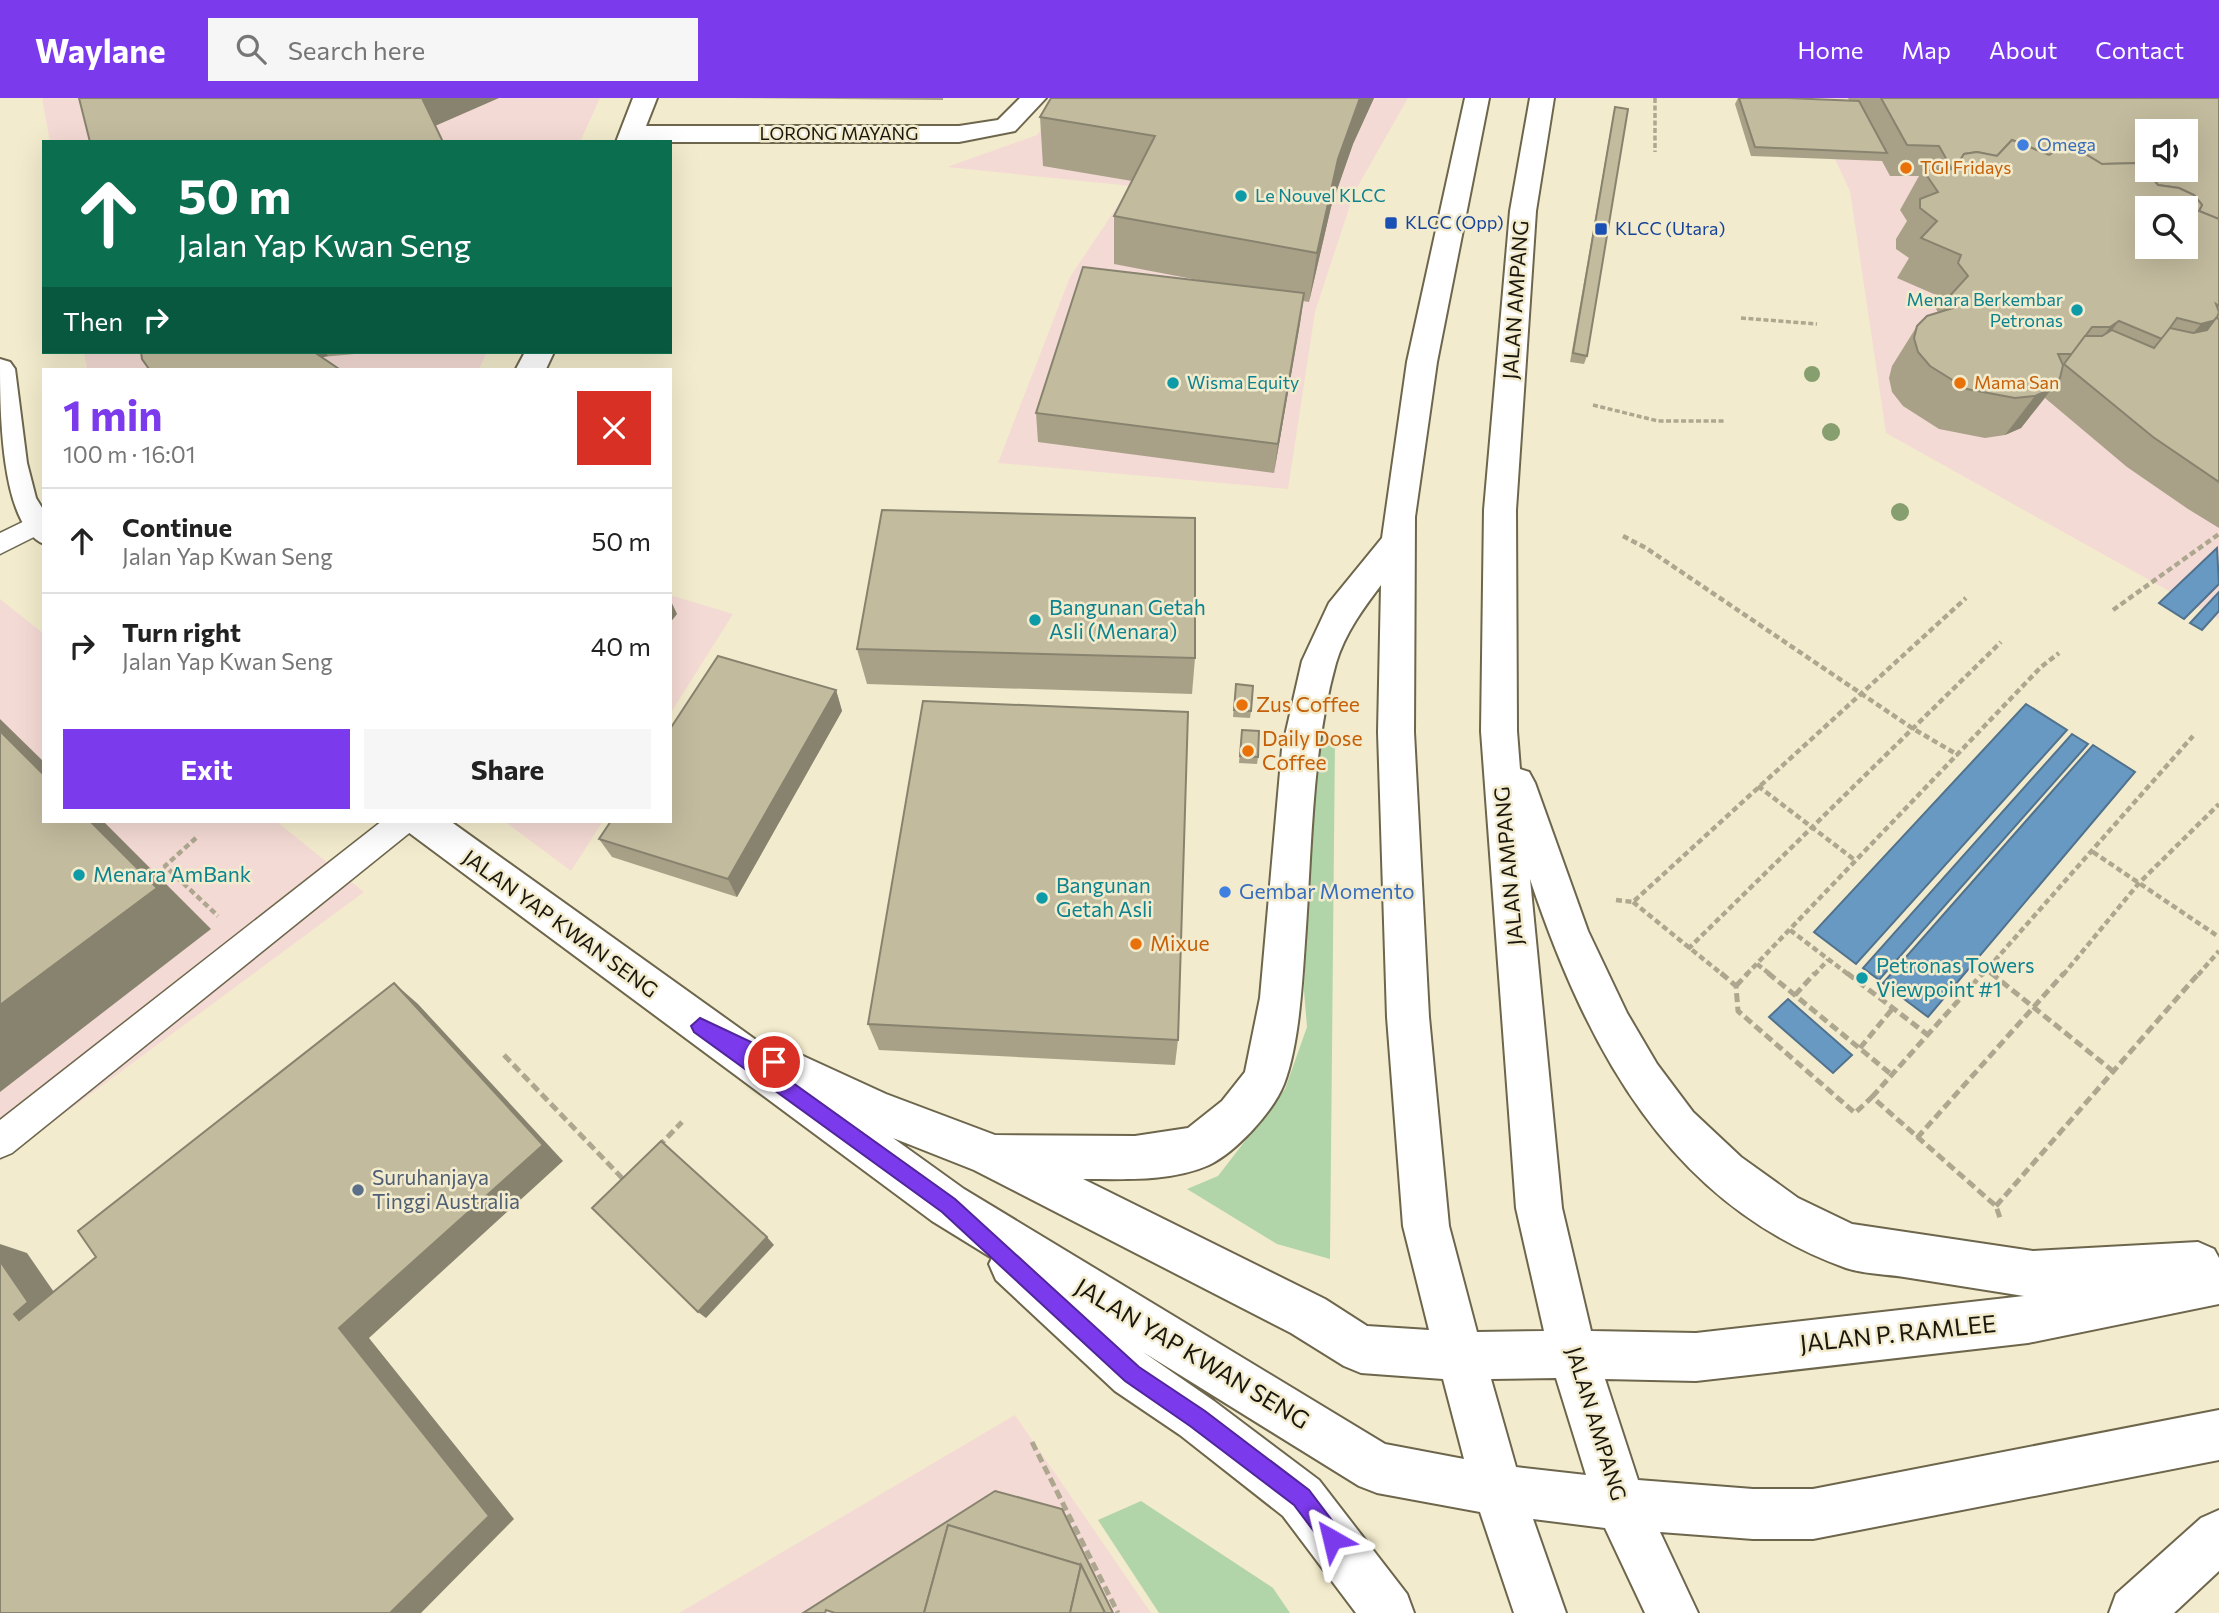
<!DOCTYPE html>
<html lang="en">
<head>
<meta charset="utf-8">
<style>
  body { margin:0; font-family:Commissioner,sans-serif; background:#f6f6f6; color:#222; height:100vh; display:flex; flex-direction:column; font-size:26px; white-space:nowrap }
  * { box-sizing:border-box; margin:0 }
  p { font-size:23px; color:#767676 }
  .icon { flex:none; width:38px; height:38px; fill:none; stroke:currentColor; stroke-width:2; stroke-linecap:round; stroke-linejoin:round }
  .map { position:relative; flex:1; overflow:hidden }
  .panel { position:absolute; left:42px; top:270px; width:630px; height:455px; display:flex; flex-direction:column; background:#fff; border-radius:0px; box-shadow:0 7px 28px #0002 }
  .panel>* { flex:none }
  .hud { position:absolute; left:42px; top:42px; width:630px; height:214px; border-radius:0px; box-shadow:0 7px 28px #0002; background:#0b6e4f; color:#fff; overflow:hidden }
  .controls { position:absolute; left:2135px; top:21px; display:grid; gap:14px }
  .controls a { display:grid; place-items:center; width:63px; height:63px; border-radius:0px; background:#fff; box-shadow:0 7px 28px #0002; font-size:35px }
  .pin { position:absolute; display:grid; place-items:center; width:60px; height:60px; color:#fff; margin:-30px; border:4px solid #fff; border-radius:50%; box-shadow:0 2px 7px #0007 }
  .me { position:absolute; width:77px; margin:-38px; rotate:323deg; stroke-linejoin:round; filter:drop-shadow(0 0 5px #0008) }
  .turn { display:flex; align-items:center; gap:24px; height:147px; padding:0 21px; font-size:32px }
  .turn .icon { width:91px; height:91px; stroke-width:2.5 }
  .turn b { display:block; font-size:49px; line-height:60px }
  .then { display:flex; align-items:center; height:66px; padding:0 21px; background:#0003; gap:14px; font-size:26px }
  .round { display:grid; place-items:center; flex:none; width:74px; height:74px; border-radius:0px; background:#f6f6f6 }
  .headline { display:flex; align-items:center; justify-content:space-between; height:119px; padding:0 21px }
  h1 { font-size:42px; font-weight:700; line-height:52px; color:#7c3aed }
  .primary-button { display:flex; gap:14px; margin-top:auto; padding:14px 21px }
  .primary-button a { flex:1; height:80px; border-radius:0px; background:#7c3aed; color:#fff; font-size:28px; font-weight:700; line-height:80px; text-align:center }
  .primary-button a+a { background:#f6f6f6; color:#222 }
  ul { padding:0; list-style:none }
  li { display:flex; align-items:center; gap:21px; height:105px; padding:0 21px; border-top:2px solid #e0e0e0 }
  li div { flex:1 }
  li b { display:block; font-size:26px }
  li em { font-style:normal }
  header { display:flex; align-items:center; gap:42px; box-sizing:border-box; height:98px; padding:0 35px; background:#7c3aed; color:#fff }
  header strong { font-size:33px }
  nav { display:flex; gap:38px; margin-inline-start:auto; font-size:24px }
  .search { width:490px; height:63px; background:#f6f6f6; display:flex; align-items:center; gap:18px; box-sizing:border-box; padding:0 24px; border-radius:0px; color:#767676; font-size:26px }
  .map>svg:first-child { display:block }
  .commercial { fill:#f4dad4; fill-rule:evenodd }
  .green { fill:#b2d4a9 }
  .water { fill:#6899c2; stroke:#51728c; stroke-width:2 }
  .lines { fill:none; stroke-linecap:round; stroke-linejoin:round }
  .lane-casing { stroke:#6d664c; stroke-width:3 }
  .street-casing { stroke:#6d664c; stroke-width:4 }
  .secondary-casing { stroke:#6d664c; stroke-width:4 }
  .path-far2 { stroke:#aea790; stroke-width:3.5; stroke-dasharray:5 2.5; stroke-linecap:butt }
  .path-far1 { stroke:#aea790; stroke-width:4.5; stroke-dasharray:6 3.5; stroke-linecap:butt }
  .path { stroke:#aea790; stroke-width:5; stroke-dasharray:9 4.5; stroke-linecap:butt }
  .lane { fill:#fff; fill-rule:evenodd }
  .street { fill:#fff; fill-rule:evenodd }
  .secondary { fill:#fff; fill-rule:evenodd }
  .tree { fill:#879f6e }
  .wall { fill:#a8a188 }
  .shaded-wall { fill:#88836f }
  .building { fill:#c3bb9e; stroke:#88836f; stroke-width:2; fill-rule:evenodd }
  .route { fill:#7c3aed; stroke:#51269a; stroke-width:2 }
  .shop-dot { fill:#3f7fe0; stroke:#f3ebcd; stroke-width:2.5 }
  .food-dot { fill:#e8710a; stroke:#f3ebcd; stroke-width:2.5 }
  .culture-dot { fill:#0f9aa8; stroke:#f3ebcd; stroke-width:2.5 }
  .transit-dot { fill:#1a4fb4; stroke:#f3ebcd; stroke-width:2.5 }
  .service-dot { fill:#5c6f8a; stroke:#f3ebcd; stroke-width:2.5 }
  .labels { text-anchor:middle; stroke-width:5; stroke-linejoin:round; paint-order:stroke }
  .far-street-label { font-size:18px; fill:#1a170d; stroke:#f3ebcd }
  .far-shop-label { font-size:18px; fill:#366cbe; stroke:#f3ebcd; text-anchor:start }
  .far-food-label { font-size:18px; fill:#c56008; stroke:#f3ebcd; text-anchor:start }
  .far-culture-label { font-size:18px; fill:#0d838f; stroke:#f3ebcd; text-anchor:start }
  .far-transit-label { font-size:18px; fill:#164399; stroke:#f3ebcd; text-anchor:start }
  .street-label { font-size:21px; fill:#1a170d; stroke:#f3ebcd }
  .culture-label { font-size:21px; fill:#0d838f; stroke:#f3ebcd; text-anchor:start }
  .food-label { font-size:21px; fill:#c56008; stroke:#f3ebcd; text-anchor:start }
  .shop-label { font-size:21px; fill:#366cbe; stroke:#f3ebcd; text-anchor:start }
  .service-label { font-size:21px; fill:#4e5e75; stroke:#f3ebcd; text-anchor:start }
  .near-street-label { font-size:24px; fill:#1a170d; stroke:#f3ebcd }
</style>
</head>
<body>
<header>
<strong>Waylane</strong>
<div class="search"><svg class="icon" aria-label="search" viewBox="0 0 24 24"><circle cx="10" cy="10" r="6"/><path d="M15 15l6 6"/></svg>Search here</div>
<nav><a>Home</a><a>Map</a><a>About</a><a>Contact</a></nav>
</header>
<div class="map">
<svg width="2219" height="1515" viewBox="0 0 2219 1515">
  <rect width="100%" height="100%" fill="#f3ebcd"/>
  <g class="commercial">
    <path d="M42,0H600L580,44H50Z"/>
    <path d="M1066,0H1408L1354,95L1315,214L1288,391L998,365L1070,179L1131,88L947,69L1037,37Z"/>
    <path d="M1806,0H2219V521L1886,335L1850,93ZM2147,33H2186V72H2147ZM2147,110H2186V149H2147Z"/>
    <path d="M84,254H487L479,271H87Z"/>
    <path d="M670,497L733,516L670,616Z"/>
    <path d="M0,501L44,536V723H276L364,794L0,1063Z"/>
    <path d="M504,723H603L571,773Z"/>
    <path d="M1015,1317L1151,1515H679Z"/>
  </g>
  <g class="green">
    <path d="M1319,638L1335,641L1330,1161L1277,1146L1187,1091L1218,1078L1285,991L1307,929L1304,893L1306,797Z"/>
    <path d="M1141,1403L1273,1490L1290,1515H1159L1098,1422Z"/>
  </g>
  <g class="water">
    <path d="M2217,450L2219,486L2184,521L2159,505Z"/>
    <path d="M2219,494V513L2202,532L2190,525Z"/>
    <path d="M2026,606L2067,632L1856,866L1814,834Z"/>
    <path d="M2072,636L2088,646L1879,882L1863,870Z"/>
    <path d="M2093,647L2135,674L1928,919L1883,885Z"/>
    <path d="M1788,901L1852,957L1833,975L1769,919Z"/>
  </g>
  <g class="lines">
    <g class="lane-casing">
      <g id="lane">
        <path d="M37,417L44,419V434L0,456V435Z"/>
        <path d="M382,723H418L413,732L12,1055L0,1060V1022Z"/>
      </g>
    </g>
    <g class="street-casing">
      <g id="street">
        <path d="M633,0H657L646,28H959L998,22L1020,0H1046L1015,33L959,44H616Z"/>
        <path d="M525,254H554L546,271H516Z"/>
      </g>
    </g>
    <g class="secondary-casing">
      <g id="secondary">
        <path d="M1465,0H1489L1437,264L1415,419L1414,634L1429,919L1449,1128L1477,1234L1544,1233L1516,1110L1481,633L1484,412L1510,113L1530,0H1554L1536,113L1516,412L1517,633L1520,671L1529,674L1535,685L1588,833L1627,915L1657,966L1693,1014L1741,1059L1798,1100L1852,1126L2033,1153L2198,1144L2214,1151L2219,1160V1206L2028,1245L1696,1283L1605,1281L1638,1382L1753,1391H1813L2219,1312V1362L1813,1441H1753L1660,1434L1698,1515H1645L1605,1430L1533,1421L1566,1515H1514L1480,1414L1377,1395L1359,1388L1143,1254L1214,1303L1319,1382L1407,1496L1414,1515H1356L1283,1418L1180,1337L1115,1293L996,1182L989,1166L992,1160L932,1123L408,734L402,723H450L777,957L790,952L886,996L995,1037L1135,1038L1188,1030L1222,1003L1245,974L1260,900L1282,651L1302,563L1329,505L1382,440L1407,264ZM1381,487L1378,634L1387,919L1403,1128L1429,1232L1367,1228L1325,1201L1083,1081C1124,1081 1171,1084 1209,1067C1236,1054 1273,1014 1284,986C1299,947 1302,887 1305,844C1312,752 1311,655 1336,565C1345,535 1363,511 1381,487ZM1530,781C1587,950 1668,1106 1846,1170C1864,1176 1885,1176 1904,1179C1944,1185 1984,1192 2024,1198L1696,1235L1591,1233L1562,1110ZM893,1040L974,1072L1291,1235L1344,1268L1361,1275L1443,1281L1464,1361L1385,1346L964,1091ZM1556,1280L1586,1377L1516,1369L1491,1281Z"/>
        <path d="M0,261L10,264L15,271L27,365L36,400L44,413V446C0,428 0,310 0,261Z"/>
        <path d="M2219,1412V1473L2174,1515H2109L2116,1496L2201,1420Z"/>
      </g>
    </g>
    <g class="path-far2">
      <path d="M1655,0V54"/>
      <path d="M1741,220L1817,226"/>
      <path d="M1593,307L1658,323H1724"/>
    </g>
    <g class="path-far1">
      <path d="M1623,438L1646,450L1912,630L1958,657"/>
      <path d="M2113,512L2219,436"/>
      <path d="M1758,688L1856,763"/>
      <path d="M196,740L165,768L218,818"/>
      <path d="M2093,754L2219,839"/>
      <path d="M1616,802L1633,804L1966,500"/>
      <path d="M1633,804L1723,877"/>
      <path d="M1790,832L1849,877"/>
      <path d="M1688,851L2001,544"/>
      <path d="M1757,866L1771,877"/>
      <path d="M1987,872L1993,877"/>
      <path d="M1746,877L2041,569L2059,555"/>
      <path d="M1814,877L1828,862"/>
      <path d="M1982,877L2193,638"/>
      <path d="M2063,877L2139,785L2219,706"/>
      <path d="M2198,877L2219,853"/>
    </g>
    <g class="path">
      <path d="M1721,875L1736,888L1738,913L1855,1015L1872,999L1996,1108L2000,1120"/>
      <path d="M1768,875L1892,977"/>
      <path d="M1847,875L1928,937"/>
      <path d="M1991,875L2114,974"/>
      <path d="M1736,888L1748,875"/>
      <path d="M1795,897L1815,875"/>
      <path d="M1860,950L1893,910"/>
      <path d="M504,957L624,1082L627,1079"/>
      <path d="M1872,999L1983,875"/>
      <path d="M1917,1040L2064,875"/>
      <path d="M658,1049L682,1024"/>
      <path d="M1996,1108L2199,875"/>
      <path d="M1032,1344L1118,1515"/>
    </g>
    <use href="#lane" class="lane"/>
    <use href="#street" class="street"/>
    <use href="#secondary" class="secondary"/>
  </g>
  <g class="tree">
    <circle cx="1812" cy="276" r="8"/>
    <circle cx="1831" cy="334" r="9"/>
    <circle cx="1900" cy="414" r="9"/>
  </g>
  <g class="wall">
    <path d="M729,0H943V2Z"/>
    <path d="M1051,0H1374L1353,46L1331,109L1309,204L1303,203L1274,375L1038,344L1036,315L1203,183L1114,166V118L1132,83L1043,68L1040,19Z"/>
    <path d="M1738,0H1787L1849,2L1848,0H2219V430L2188,411L2127,369L2045,300L2021,330L2005,337L1985,340L1939,331L1903,308L1892,294L1889,280L1892,268L1917,228L1938,214L1932,205L1936,197L1897,180L1909,160L1896,151V141L1907,123L1900,112L1919,78H1890L1882,63L1751,58L1735,6Z"/>
    <path d="M1615,9L1587,258L1584,266L1570,264L1613,18Z"/>
    <path d="M141,254H376L322,259Z"/>
    <path d="M857,551L1195,560L1192,596L867,586Z"/>
    <path d="M1236,586L1251,613L1250,620L1233,619Z"/>
    <path d="M836,592L842,613L737,799L612,759L599,741Z"/>
    <path d="M1241,639L1258,659L1257,666L1239,665Z"/>
    <path d="M868,926L1178,942L1175,967L879,952Z"/>
  </g>
  <g class="shaded-wall">
    <path d="M422,0H499L435,28Z"/>
    <path d="M1360,0H1374L1353,46L1331,109L1309,204L1317,155L1338,61Z"/>
    <path d="M1304,195L1300,226L1274,375L1278,346Z"/>
    <path d="M2216,222L2181,262L2167,266L2201,226Z"/>
    <path d="M2119,223L2088,263L2079,269L2110,229Z"/>
    <path d="M293,254H325L328,258L300,264Z"/>
    <path d="M2060,280L2021,330L2005,337L2035,298Z"/>
    <path d="M670,501L677,516L670,525Z"/>
    <path d="M836,592L842,613L737,799L728,781Z"/>
    <path d="M0,621L44,664V677L0,633Z"/>
    <path d="M90,723H103L211,831L0,994V907Z"/>
    <path d="M394,885L418,906L563,1063L369,1240L514,1421L421,1515H390L339,1230Z"/>
    <path d="M767,1139L774,1147L706,1220L698,1214Z"/>
    <path d="M0,1146L27,1155L69,1216L19,1222L14,1216L0,1163Z"/>
  </g>
  <g class="building">
    <path d="M79,0H422L443,44H90Z"/>
    <path d="M1051,0H1360L1338,61L1317,155L1114,118L1155,38L1040,19Z"/>
    <path d="M1739,0H1787L1859,3L1887,55L1755,49Z"/>
    <path d="M1881,0H2219V121L2199,113L2202,107L2194,97L2179,90L2158,87L2140,65L2102,66L2082,54L2058,52L2049,57L2012,42L1997,58L1977,54L1964,56L1955,71H1952L1939,48L1907,47ZM2147,33H2186V72H2147Z"/>
    <path d="M1615,9L1628,11L1587,258L1573,255Z"/>
    <path d="M2012,42L2049,57L2058,52L2082,54L2102,66L2140,65L2158,87L2179,90L2194,97L2202,107L2199,113L2219,121V208L2216,206L2219,214L2216,222L2201,226L2177,220L2162,241L2119,223L2110,229H2092L2072,256H2058L2063,267L2060,280L2051,291L2035,298L2015,300L1967,291L1930,268L1918,254L1914,240L1917,228L1927,218L1953,210L1946,202L1968,178L1958,165L1961,157L1921,140L1937,123L1920,110V101L1938,94L1923,72L1962,71L1959,64L1964,56L1977,54L1997,58ZM2147,110H2186V149H2147Z"/>
    <path d="M1083,169L1304,195L1278,346L1036,315Z"/>
    <path d="M2216,220L2219,221V384L2153,339L2064,266L2085,238H2102L2112,232L2154,250L2170,230L2193,235L2207,232Z"/>
    <path d="M141,254H314L339,271H149L142,261Z"/>
    <path d="M882,412L1195,420V560L857,551Z"/>
    <path d="M718,558L836,592L728,781L599,741L611,723H670V631Z"/>
    <path d="M1236,586L1253,588L1251,613L1234,612Z"/>
    <path d="M923,603L1188,614L1178,942L868,926Z"/>
    <path d="M1242,632L1259,633L1258,659L1240,658Z"/>
    <path d="M0,633L44,677V723H90L157,790L0,907Z"/>
    <path d="M394,885L543,1047L339,1230L489,1418L390,1515H0V1163L28,1204L14,1216L19,1222L96,1159L78,1133Z"/>
    <path d="M661,1043L767,1139L698,1214L592,1110Z"/>
    <path d="M995,1393L1062,1411L1113,1515H1105L1081,1467L948,1427L924,1515H835L826,1512L825,1515H803Z"/>
    <path d="M948,1427L1081,1467L1070,1515H924Z"/>
    <path d="M1081,1467L1105,1515H1070Z"/>
  </g>
  <path class="route" d="M700,920L781,958L783,964L775,972L955,1101L1139,1269L1205,1313L1309,1392L1340,1433L1343,1441L1340,1448L1332,1451L1325,1448L1294,1407L1190,1328L1125,1283L942,1114L694,934L691,928Z"/>
  <g class="shop-dot">
    <circle cx="2023" cy="47" r="7"/>
    <circle cx="1225" cy="794" r="7"/>
  </g>
  <g class="food-dot">
    <circle cx="1906" cy="70" r="7"/>
    <circle cx="1960" cy="285" r="7"/>
    <circle cx="1242" cy="607" r="7"/>
    <circle cx="1248" cy="653" r="7"/>
    <circle cx="1136" cy="846" r="7"/>
  </g>
  <g class="culture-dot">
    <circle cx="1241" cy="98" r="7"/>
    <circle cx="2077" cy="212" r="7"/>
    <circle cx="1173" cy="285" r="7"/>
    <circle cx="1035" cy="522" r="7"/>
    <circle cx="79" cy="777" r="7"/>
    <circle cx="1042" cy="800" r="7"/>
    <circle cx="1862" cy="880" r="7"/>
  </g>
  <g class="transit-dot">
    <rect x="1384" y="118" width="14" height="14" rx="3.5"/>
    <rect x="1594" y="124" width="14" height="14" rx="3.5"/>
  </g>
  <circle class="service-dot" cx="358" cy="1092" r="7"/>
  <g class="labels">
    <g class="far-street-label">
      <text x="839" y="42">LORONG MAYANG</text>
    </g>
    <g class="far-shop-label">
      <text x="2037" y="53">Omega</text>
    </g>
    <g class="far-food-label">
      <text x="1920" y="76">TGI Fridays</text>
      <text x="1974" y="291">Mama San</text>
    </g>
    <g class="far-culture-label">
      <text x="1255" y="104">Le Nouvel KLCC</text>
      <text x="2063" y="208" text-anchor="end">Menara Berkembar<tspan x="2063" dy="21">Petronas</tspan></text>
      <text x="1187" y="291">Wisma Equity</text>
    </g>
    <g class="far-transit-label">
      <text x="1405" y="131">KLCC (Opp)</text>
      <text x="1615" y="137">KLCC (Utara)</text>
    </g>
    <g class="street-label">
      <text transform="translate(1516 202) rotate(-86)" y="7">JALAN AMPANG</text>
      <text transform="translate(1509 768) rotate(-95)" y="7">JALAN AMPANG</text>
      <text transform="translate(560 826) rotate(36)" y="7">JALAN YAP KWAN SENG</text>
      <text transform="translate(1596 1326) rotate(73)" y="7">JALAN AMPANG</text>
    </g>
    <g class="culture-label">
      <text x="1049" y="517">Bangunan Getah<tspan x="1049" dy="24">Asli (Menara)</tspan></text>
      <text x="93" y="784">Menara AmBank</text>
      <text x="1056" y="795">Bangunan<tspan x="1056" dy="24">Getah Asli</tspan></text>
      <text x="1876" y="875">Petronas Towers<tspan x="1876" dy="24">Viewpoint #1</tspan></text>
    </g>
    <g class="food-label">
      <text x="1256" y="614">Zus Coffee</text>
      <text x="1262" y="648">Daily Dose<tspan x="1262" dy="24">Coffee</tspan></text>
      <text x="1150" y="853">Mixue</text>
    </g>
    <g class="shop-label">
      <text x="1239" y="801">Gembar Momento</text>
    </g>
    <g class="service-label">
      <text x="372" y="1087">Suruhanjaya<tspan x="372" dy="24">Tinggi Australia</tspan></text>
    </g>
    <g class="near-street-label">
      <text transform="translate(1898 1236) rotate(-6)" y="8">JALAN P. RAMLEE</text>
      <text transform="translate(1192 1256) rotate(31)" y="8">JALAN YAP KWAN SENG</text>
    </g>
  </g>
</svg>
<div class="controls">
<a><svg class="icon" aria-label="sound" viewBox="0 0 24 24"><path d="M4 9h4l5-4v14l-5-4H4zM17 9q2 3 0 6"/></svg></a>
<a><svg class="icon" aria-label="search" viewBox="0 0 24 24"><circle cx="10" cy="10" r="6"/><path d="M15 15l6 6"/></svg></a>
</div>
<div class="pin" style="left:774px;top:964px;background:#d93025"><svg class="icon" aria-label="arrive" viewBox="0 0 24 24"><path d="M6 21V4h12l-3 4 3 4H6"/></svg></div>
<svg class="me" style="left:1332px;top:1441px" viewBox="-20 -20 40 40"><path d="M0-17L14 15 0 8-14 15z" fill="#7c3aed" stroke="#fff" stroke-width="4"/></svg>
<div class="hud">
<div class="turn"><svg class="icon" aria-label="ahead" viewBox="0 0 24 24"><path d="M12 20V5M6 11l6-6 6 6"/></svg><div><b>50 m</b>Jalan Yap Kwan Seng</div></div>
<div class="then">Then<svg class="icon" aria-label="right" viewBox="0 0 24 24"><path d="M7 20v-9h11M14 6l5 5-5 5"/></svg></div>
</div>
<section class="panel">
<div class="headline"><div><h1>1 min</h1><p>100 m · 16:01</p></div><a class="round" style="background:#d93025;color:#fff"><svg class="icon" aria-label="close" viewBox="0 0 24 24"><path d="M6 6l12 12M18 6L6 18"/></svg></a></div>
<ul>
<li><svg class="icon" aria-label="ahead" viewBox="0 0 24 24"><path d="M12 20V5M6 11l6-6 6 6"/></svg><div><b>Continue</b><p>Jalan Yap Kwan Seng</p></div><em>50 m</em></li>
<li><svg class="icon" aria-label="right" viewBox="0 0 24 24"><path d="M7 20v-9h11M14 6l5 5-5 5"/></svg><div><b>Turn right</b><p>Jalan Yap Kwan Seng</p></div><em>40 m</em></li>
</ul>
<div class="primary-button"><a>Exit</a><a>Share</a></div>
</section>
</div>
</body>
</html>
